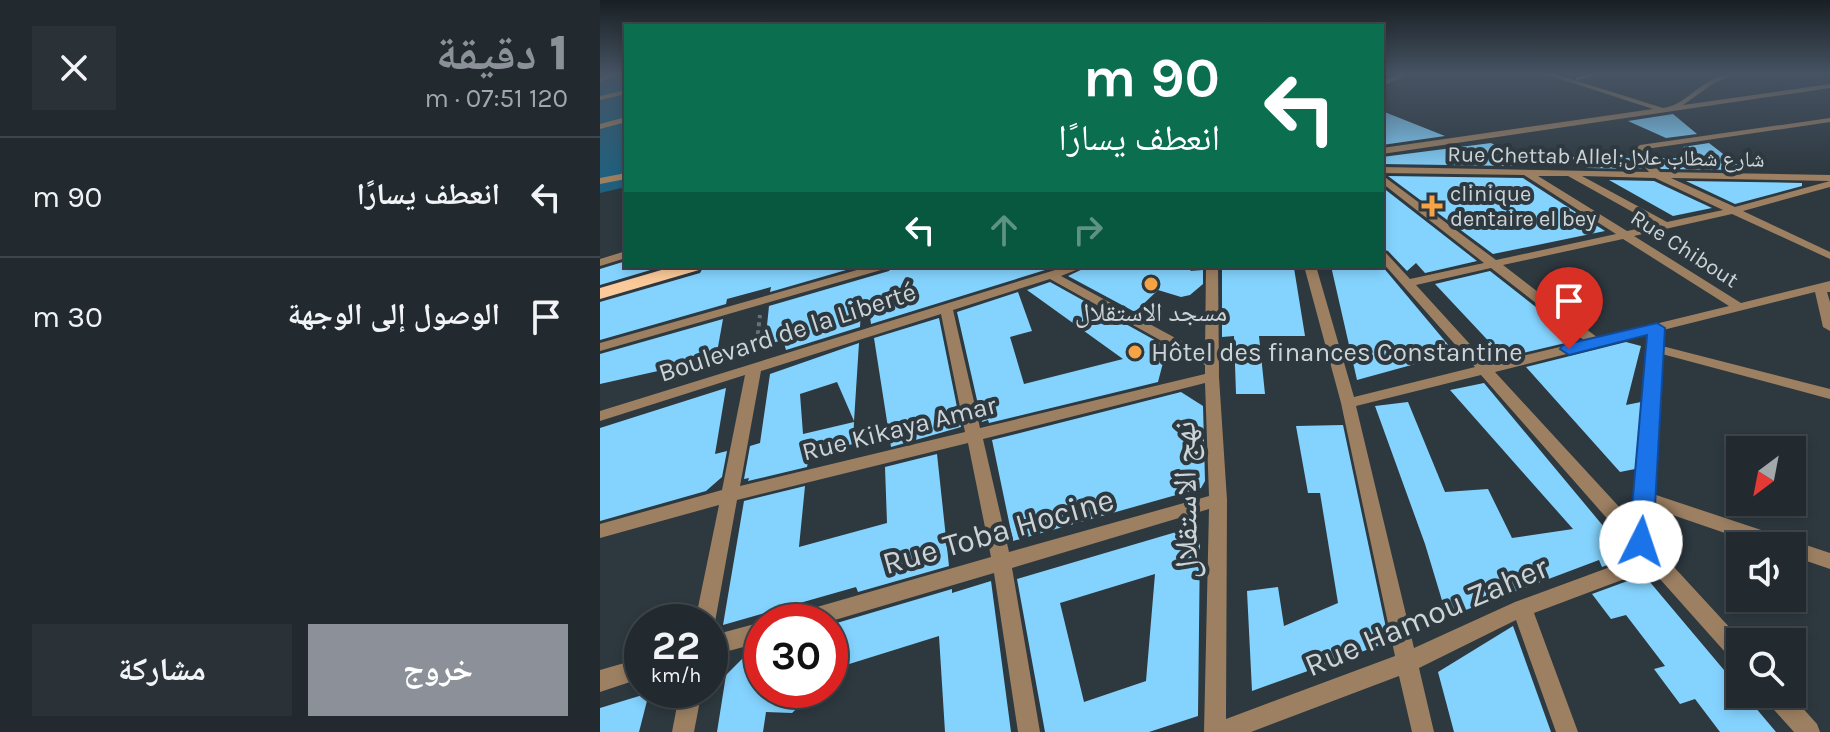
<!DOCTYPE html>
<html lang="ar">
<head>
<meta charset="utf-8">
<style>
  body { margin:0; font-family:Karla,"Noto Naskh Arabic",sans-serif; background:#2a3237; color:#f1f3f6; direction:rtl; height:100vh; display:flex; flex-direction:column; font-size:30px; white-space:nowrap }
  * { box-sizing:border-box; margin:0 }
  p { font-size:26px; color:#a2a7aa }
  .icon { flex:none; width:44px; height:44px; fill:none; stroke:currentColor; stroke-width:2; stroke-linecap:round; stroke-linejoin:round }
  .map { position:relative; flex:1; overflow:hidden; direction:ltr }
  .panel { display:flex; flex-direction:column; background:#222a2f; width:600px }
  .panel>* { flex:none }
  .hud { position:absolute; left:24px; top:24px; width:760px; height:244px; border-radius:0px; box-shadow:0 4px 12px #0003,0 0 0 2px #3f464b; direction:rtl; background:#0b6e4f; color:#fff; overflow:hidden }
  .needle { width:52px; rotate:212deg }
  .buttons { position:absolute; left:1126px; top:436px; display:grid; gap:16px }
  .buttons a { display:grid; place-items:center; width:80px; height:80px; border-radius:0px; background:#222a2f; box-shadow:0 4px 12px #0003,0 0 0 2px #3f464b; font-size:40px }
  .speed { position:absolute; left:24px; top:604px; display:flex; gap:16px; font-size:40px; font-weight:700; text-align:center }
  .speed>* { display:grid; place-content:center; width:104px; height:104px; border-radius:50%; background:#222a2f; box-shadow:0 4px 12px #0003,0 0 0 2px #3f464b; line-height:1 }
  .speed small { font-size:20px; font-weight:400 }
  .speed .limit { border:12px solid #d22; background:#fff; color:#111 }
  .pin { position:absolute; display:grid; place-items:center; width:68px; height:68px; color:#fff; margin:-82px -34px; border-radius:50% 50% 50% 0; rotate:-45deg; box-shadow:0 0 8px #0007 }
  .pin .icon { rotate:45deg }
  .me { position:absolute; width:88px; margin:-44px; rotate:4deg; stroke-linejoin:round; filter:drop-shadow(0 0 6px #0008) }
  .turn { display:flex; align-items:center; gap:28px; height:168px; padding:0 32px; font-size:36px }
  .turn .icon { width:104px; height:104px; stroke-width:2.5 }
  .turn b { display:block; font-size:56px; line-height:68px }
  .lanes { display:flex; align-items:center; height:76px; padding:0 32px; background:#0003; justify-content:center; gap:40px; direction:ltr }
  .lanes .off { opacity:.35 }
  .round { display:grid; place-items:center; flex:none; width:84px; height:84px; border-radius:0px; background:#2a3237 }
  .headline { display:flex; align-items:center; justify-content:space-between; height:136px; padding:0 32px }
  h1 { font-size:48px; font-weight:800; line-height:60px; color:#8c9099 }
  .button { display:flex; gap:16px; margin-top:auto; padding:16px 32px }
  .button a { flex:1; height:92px; border-radius:0px; background:#8c9099; color:#fff; font-size:32px; font-weight:800; line-height:92px; text-align:center }
  .button a+a { background:#2a3237; color:#f1f3f6 }
  ul { padding:0; list-style:none }
  li { display:flex; align-items:center; gap:24px; height:120px; padding:0 32px; border-top:2px solid #3f464b }
  li div { flex:1 }
  li b { display:block; font-size:30px }
  li em { font-style:normal }
  main { display:flex; flex:1; min-height:0 }
  .map>svg:first-child { display:block }
  .green { fill:#20607e }
  .building { fill:#84d3fe; fill-rule:evenodd }
  .lines { fill:none; stroke-linecap:round; stroke-linejoin:round }
  .path { stroke:#677076; stroke-width:4; stroke-dasharray:4 4; stroke-linecap:butt }
  .minor { fill:#9d8062; fill-rule:evenodd }
  .major { fill:#fbca9a; fill-rule:evenodd }
  .tram { stroke:#b0b7bc; stroke-width:2 }
  .route { fill:#1a73e8; stroke:#114b97; stroke-width:2 }
  .poi-dot { fill:#f5a345; stroke:#2d383f; stroke-width:3 }
  .labels { text-anchor:middle; stroke-width:8; stroke-linejoin:round; paint-order:stroke }
  .far-street-label { font-size:22px; fill:#cdd4d8; stroke:#2d383f }
  .far-poi-label { font-size:22px; fill:#cdd4d8; stroke:#2d383f; text-anchor:start }
  .poi-label { font-size:26px; fill:#cdd4d8; stroke:#2d383f }
  .street-label { font-size:26px; fill:#cdd4d8; stroke:#2d383f }
  .near-street-label { font-size:32px; fill:#cdd4d8; stroke:#2d383f }
</style>
</head>
<body>
<main>
<div class="map">
<svg width="1230" height="732" viewBox="0 0 1230 732">
  <rect width="100%" height="100%" fill="#2d383f"/>
  <path class="green" d="M0,74H26V187L0,193Z"/>
  <g class="building">
    <path d="M782,111L845,136L782,145Z"/>
    <path d="M1073,114L1097,134L1066,138L1028,121Z"/>
    <path d="M891,143L906,151L914,166L782,164V157Z"/>
    <path d="M1109,143L1144,170L1061,169L1051,158H1108L1083,147Z"/>
    <path d="M969,157L1033,158L1042,169L988,168Z"/>
    <path d="M788,176L923,178L1005,231L893,254Z"/>
    <path d="M1009,180L1054,181L1112,208L1073,216Z"/>
    <path d="M1086,181L1202,183V186L1135,204Z"/>
    <path d="M782,187L877,261L825,273L816,263L807,271L788,251L782,249Z"/>
    <path d="M26,261V266H64L0,285V269Z"/>
    <path d="M104,266H260L170,292L171,287L127,299L126,304L0,340V302L100,273Z"/>
    <path d="M293,266H458L271,324L269,309L261,310L260,327L186,350L183,340L165,345L169,306L289,271Z"/>
    <path d="M489,266H595L590,271L603,270V284L590,295L581,297L558,290L535,312L468,276Z"/>
    <path d="M731,266H782L855,353L757,380Z"/>
    <path d="M694,268L705,336H659L665,394H636L634,336L622,337V270Z"/>
    <path d="M890,271L978,340L915,355L907,346L896,349L835,284Z"/>
    <path d="M450,282L560,343L565,355L558,382L389,423L388,420L382,422L357,312L418,292L432,331L410,337L424,384L523,359L427,290Z"/>
    <path d="M339,318L361,427L291,447L274,338Z"/>
    <path d="M123,319L116,358L0,384V354Z"/>
    <path d="M1026,342L1041,346L1026,405L1041,402L1035,469L1020,472L926,367Z"/>
    <path d="M259,343L254,421L237,382L200,394L203,434L254,422L253,444L227,451L228,457L208,462L207,467L148,481L149,478L144,479L150,446L160,443L170,374Z"/>
    <path d="M884,383L1029,557L1002,567L999,560L847,617L825,544L775,406L808,402L845,492L888,489L912,538L973,529L850,390Z"/>
    <path d="M126,388L115,454L127,451L122,477L106,491L0,521V428Z"/>
    <path d="M581,392L603,406L605,481L601,488L413,541L392,440Z"/>
    <path d="M743,425L789,642L652,691L647,591L678,587L684,626L738,603L720,493H708L696,426Z"/>
    <path d="M337,454L349,566L258,592L256,587L123,625L144,501L205,486L199,547L287,523L285,467Z"/>
    <path d="M583,530L600,540L598,716L549,732H445L417,579ZM555,574L546,681L484,702L460,603Z"/>
    <path d="M1044,575L1140,689V694H1144L1176,732H1120L1095,699L1080,704L1054,669L1065,666L1026,615L1011,619L992,594Z"/>
    <path d="M391,581L411,732H345L339,636L230,670V625L352,589V593Z"/>
    <path d="M913,626L951,732H854L838,672Z"/>
    <path d="M162,647V690H216L192,713L166,712L163,732H117L126,675L143,658Z"/>
    <path d="M49,693L39,732H0V708Z"/>
  </g>
  <g class="lines">
    <path class="path" d="M156,350L160,315"/>
    <g class="minor">
      <path d="M6,74H14L0,83V78Z"/>
      <path d="M800,74H809L782,86V81Z"/>
      <path d="M945,74H955L1063,108C1091,104 1101,74 1137,74L1114,83L1083,105L1230,84V88L782,154V148L1053,109Z"/>
      <path d="M26,90V94L0,100V96Z"/>
      <path d="M26,117V122L0,129V124Z"/>
      <path d="M1230,118V122L1046,149L1041,152L1060,172L1230,175V181L1071,178L1135,207L1230,181V187L1143,211L1230,252V259L1132,214L1034,236L1141,303L1230,281V292H1227L1230,302V331L1223,327L1215,292L1063,330L1062,346L1230,389V399L1062,354L1053,494L1230,553V569L1192,556V546H1163L1052,508L1050,541L1143,642H1140V664L1133,661L1051,569L934,613L978,732H956L916,620L819,668L834,732H812L799,676L651,732H604L609,509L412,568L440,732H418L394,573L228,622H186L189,615L196,613L391,557L368,443L137,500L115,622L110,629V622H95L119,505L0,538V524L122,490L145,375L0,421V411L468,266H486L461,276L605,354L606,266H618L619,377L627,500L626,719L795,656L741,403L704,266H716L754,397L875,367L782,262V252L786,253L810,279L884,263L782,183V175L896,260L1016,234L924,175L782,173V167L1049,172L1032,152L1040,145ZM938,176H968L1056,225L1027,231ZM982,176L1055,178L1123,210L1067,222ZM1023,239L1129,306L998,338L903,265ZM891,268L985,341L888,364L816,285ZM450,279L605,365V374L380,428L353,310ZM341,314L365,432L140,486L161,371ZM1050,333L1048,348L1034,523L895,372ZM881,375L1040,556L915,602L814,648L756,406ZM605,383L609,496L409,552L383,439Z"/>
      <path d="M26,173V179L0,184V178Z"/>
      <path d="M26,251V258L0,266V259Z"/>
      <path d="M271,266H290L288,268L0,351V343Z"/>
      <path d="M162,622V642L110,656V636Z"/>
      <path d="M42,658V678L0,692V670Z"/>
      <path d="M80,690H102L94,732H72Z"/>
      <path d="M1164,694H1190L1217,724L1220,732H1194L1167,702Z"/>
    </g>
    <path class="major" d="M75,266H101L99,270L0,299V288Z"/>
    <path class="tram" d="M977,79L995,74"/>
  </g>
  <linearGradient id="sky" x2="0" y2="1"><stop stop-color="#191f23"/><stop offset="0.42" stop-color="#465363"/><stop offset="1" stop-color="#465363" stop-opacity="0"/></linearGradient>
  <rect width="1230" height="176" fill="url(#sky)"/>
  <path class="route" d="M1057,323L1065,328L1053,542L1049,549L1041,552L1033,549L1029,542L1047,335L969,355L960,349L963,345Z"/>
  <g class="poi-dot">
    <path d="M828 194h8v8h8v8h-8v8h-8v-8h-8v-8h8z"/>
    <circle cx="551" cy="284" r="8"/>
    <circle cx="535" cy="352" r="8"/>
  </g>
  <g class="labels">
    <g class="far-street-label">
      <text transform="translate(1006 156) rotate(1)" y="8">Rue Chettab Allel;شارع شطاب علال</text>
      <text transform="translate(1085 248) rotate(33)" y="8">Rue Chibout</text>
    </g>
    <g class="far-poi-label">
      <text x="850" y="201">clinique<tspan x="850" dy="25">dentaire el bey</tspan></text>
    </g>
    <g class="poi-label">
      <text x="551" y="321">مسجد الاستقلال</text>
      <text x="551" y="361" text-anchor="start">Hôtel des finances Constantine</text>
    </g>
    <g class="street-label">
      <text transform="translate(187 332) rotate(-18)" y="9">Boulevard de la Liberté</text>
      <text transform="translate(299 428) rotate(-14)" y="9">Rue Kikaya Amar</text>
    </g>
    <g class="near-street-label">
      <text transform="translate(585 500) rotate(-91)" y="11">نهج الاستقلال</text>
      <text transform="translate(398 531) rotate(-16)" y="11">Rue Toba Hocine</text>
      <text transform="translate(826 616) rotate(-23)" y="11">Rue Hamou Zaher</text>
    </g>
  </g>
</svg>
<div class="buttons">
<a><svg class="needle" viewBox="-14 -14 28 28"><path d="M0-13l5 13h-10z" fill="#e53935"/><path d="M0 13l5-13h-10z" fill="#a2a7aa"/></svg></a>
<a><svg class="icon" aria-label="sound" viewBox="0 0 24 24"><path d="M4 9h4l5-4v14l-5-4H4zM17 9q2 3 0 6"/></svg></a>
<a><svg class="icon" aria-label="search" viewBox="0 0 24 24"><circle cx="10" cy="10" r="6"/><path d="M15 15l6 6"/></svg></a>
</div>
<div class="speed"><div>22<small>km/h</small></div><div class="limit">30</div></div>
<div class="pin" style="left:969px;top:349px;background:#d93025"><svg class="icon" aria-label="arrive" viewBox="0 0 24 24"><path d="M6 21V4h12l-3 4 3 4H6"/></svg></div>
<svg class="me" style="left:1041px;top:542px" viewBox="-20 -20 40 40"><circle r="19" fill="#fff"/><path d="M0-13L10 11 0 6-10 11z" fill="#1a73e8"/></svg>
<div class="hud">
<div class="turn"><svg class="icon" aria-label="left" viewBox="0 0 24 24"><path d="M17 20v-9H6M10 6l-5 5 5 5"/></svg><div><b>90 m</b>انعطف يسارًا</div></div>
<div class="lanes"><svg class="icon" aria-label="left" viewBox="0 0 24 24"><path d="M17 20v-9H6M10 6l-5 5 5 5"/></svg><svg class="icon off" aria-label="ahead" viewBox="0 0 24 24"><path d="M12 20V5M6 11l6-6 6 6"/></svg><svg class="icon off" aria-label="right" viewBox="0 0 24 24"><path d="M7 20v-9h11M14 6l5 5-5 5"/></svg></div>
</div>
</div>
<section class="panel">
<div class="headline"><div><h1>1 دقيقة</h1><p>120 m · 07:51</p></div><a class="round"><svg class="icon" aria-label="close" viewBox="0 0 24 24"><path d="M6 6l12 12M18 6L6 18"/></svg></a></div>
<ul>
<li><svg class="icon" aria-label="left" viewBox="0 0 24 24"><path d="M17 20v-9H6M10 6l-5 5 5 5"/></svg><div><b>انعطف يسارًا</b></div><em>90 m</em></li>
<li><svg class="icon" aria-label="arrive" viewBox="0 0 24 24"><path d="M6 21V4h12l-3 4 3 4H6"/></svg><div><b>الوصول إلى الوجهة</b></div><em>30 m</em></li>
</ul>
<div class="button"><a>خروج</a><a>مشاركة</a></div>
</section>
</main>
</body>
</html>
